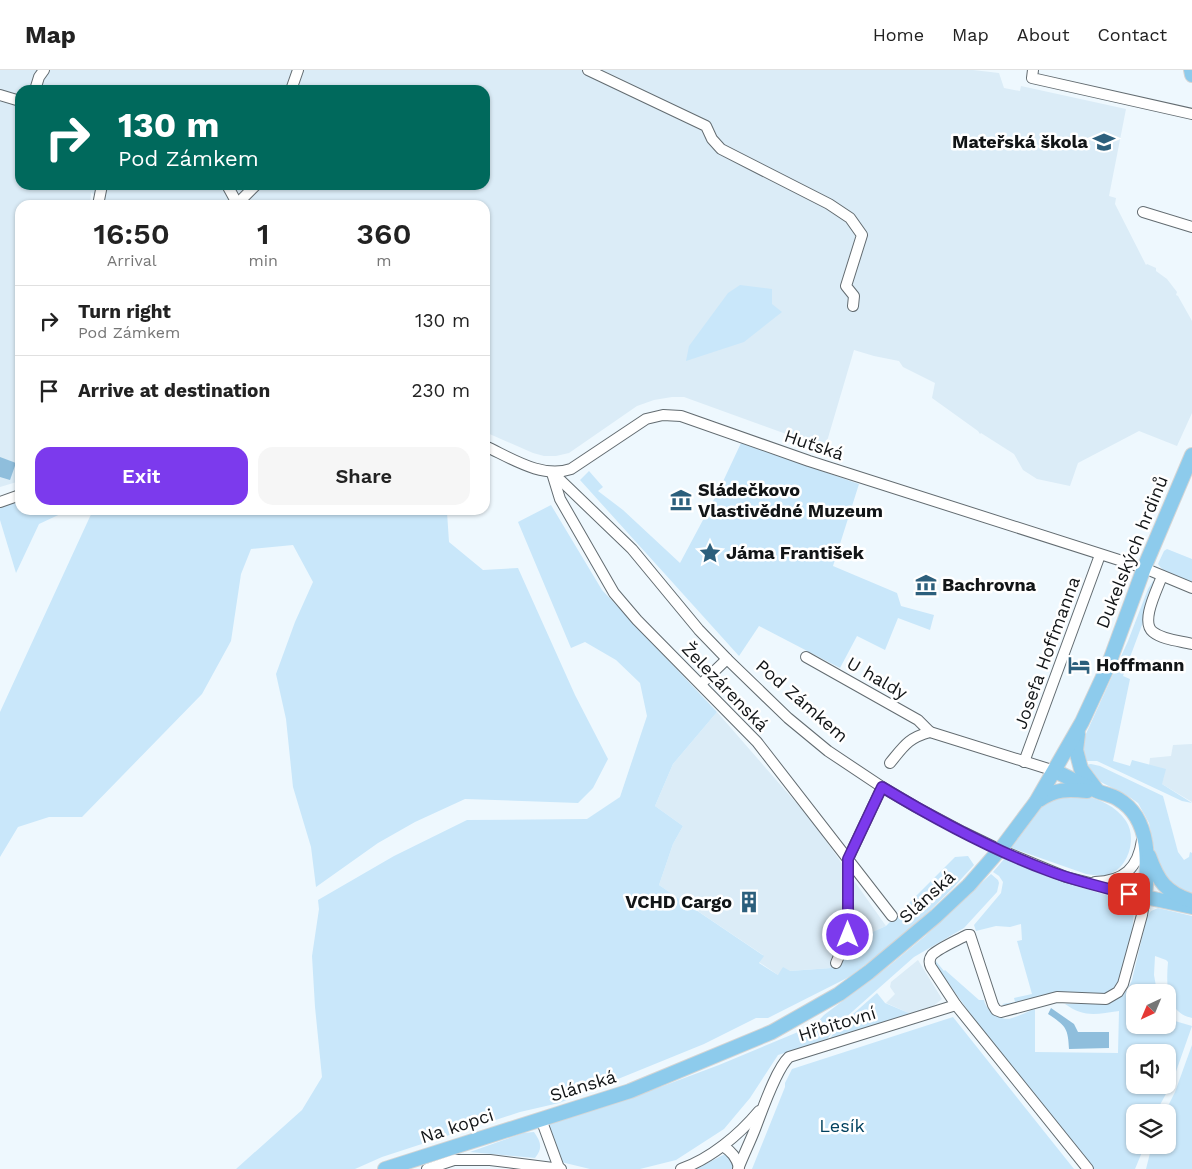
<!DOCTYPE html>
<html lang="en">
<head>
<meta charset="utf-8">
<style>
  body { margin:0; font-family:"Work Sans",sans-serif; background:#f6f6f6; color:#222; height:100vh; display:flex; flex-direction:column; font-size:19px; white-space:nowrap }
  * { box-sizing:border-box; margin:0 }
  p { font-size:16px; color:#767676 }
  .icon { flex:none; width:28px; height:28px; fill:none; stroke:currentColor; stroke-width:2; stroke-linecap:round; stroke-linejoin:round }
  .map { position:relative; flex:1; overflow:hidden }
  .sheet { position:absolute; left:15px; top:130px; width:475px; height:315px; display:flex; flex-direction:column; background:#fff; border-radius:15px; box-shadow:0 1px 4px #0004 }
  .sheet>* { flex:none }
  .banner { position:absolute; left:15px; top:15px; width:475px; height:105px; border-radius:15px; box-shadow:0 1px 4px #0004; background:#00695c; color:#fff; overflow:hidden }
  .needle { width:32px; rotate:224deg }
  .buttons { position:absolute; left:1126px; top:914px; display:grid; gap:10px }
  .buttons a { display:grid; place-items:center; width:50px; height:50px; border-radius:10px; background:#fff; box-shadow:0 1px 4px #0004; font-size:25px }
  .pin { position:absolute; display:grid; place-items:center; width:42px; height:42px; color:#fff; margin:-21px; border-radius:10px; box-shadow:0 2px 8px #0006 }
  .me { position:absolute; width:55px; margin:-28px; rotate:0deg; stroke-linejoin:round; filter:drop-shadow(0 0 4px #0008) }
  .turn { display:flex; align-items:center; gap:18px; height:105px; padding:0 20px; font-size:22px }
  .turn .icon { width:65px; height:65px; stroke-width:2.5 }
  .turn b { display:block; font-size:35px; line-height:42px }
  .eta { display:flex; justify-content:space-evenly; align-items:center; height:85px; text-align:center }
  .eta b { font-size:30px; font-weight:600; line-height:35px }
  .cta { display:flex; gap:10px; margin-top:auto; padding:10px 20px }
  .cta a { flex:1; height:58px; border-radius:15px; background:#7c3aed; color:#fff; font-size:20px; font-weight:600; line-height:58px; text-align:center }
  .cta a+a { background:#f6f6f6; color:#222 }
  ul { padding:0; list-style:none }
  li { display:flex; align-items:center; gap:15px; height:70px; padding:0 20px; border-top:1px solid #e0e0e0 }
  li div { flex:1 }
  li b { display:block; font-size:19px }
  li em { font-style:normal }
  header { display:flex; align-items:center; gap:30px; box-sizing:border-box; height:70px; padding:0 25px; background:#fff; border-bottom:1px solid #e0e0e0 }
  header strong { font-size:24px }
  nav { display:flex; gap:28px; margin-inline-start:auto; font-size:18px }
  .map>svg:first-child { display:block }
  .built { fill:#dbecf7; fill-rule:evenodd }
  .green { fill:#c9e7fa; fill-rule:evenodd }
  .water { fill:#8fbedc }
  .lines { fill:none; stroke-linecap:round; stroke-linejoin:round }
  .minor-casing { stroke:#636c71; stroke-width:12 }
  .major-casing { stroke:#d4d5d5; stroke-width:16 }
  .minor { stroke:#fff; stroke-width:10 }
  .major { stroke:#8dcbec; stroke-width:14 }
  .major-bridge-casing { stroke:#d4d5d5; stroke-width:16; stroke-linecap:butt }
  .major-bridge { stroke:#8dcbec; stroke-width:14 }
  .route-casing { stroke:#51269a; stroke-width:12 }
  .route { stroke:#7c3aed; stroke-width:9 }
  .labels { text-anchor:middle; stroke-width:5; stroke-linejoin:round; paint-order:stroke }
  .poi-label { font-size:18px; font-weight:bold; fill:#121517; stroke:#fff; text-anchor:start }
  .street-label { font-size:18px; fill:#121517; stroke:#fff }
  .park-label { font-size:18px; fill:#01415e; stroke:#fff }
</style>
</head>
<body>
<header>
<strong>Map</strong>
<nav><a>Home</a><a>Map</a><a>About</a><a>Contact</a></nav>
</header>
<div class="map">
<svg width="1192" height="1099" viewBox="0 0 1192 1099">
  <rect width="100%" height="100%" fill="#eef8fe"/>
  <g class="built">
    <path d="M0,0H973L999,3L1004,18L1020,21L1021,16L1126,39L1109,126L1116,128L1115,134L1146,195L1147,194L1156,198V201L1167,209L1177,222L1176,225L1178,226L1192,251V343L1177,376L1139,361L1078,393L1070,416L1037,409L1023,400L1014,384L981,363L980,364L978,361L932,328L935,313L903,297L899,291L874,286L854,280L825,378L684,327H672L654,330L637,336L569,383L556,386H544L533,383L485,362V135H104L91,122L90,135H20V411L0,417ZM20,20H485V115H20Z"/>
    <path d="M717,642L812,751L886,856L854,870L831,898L789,901L778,905L759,892L763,885L659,815L673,774L683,756L655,736L673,694Z"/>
    <path d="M1192,674V732L1162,714L1156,698L1149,696L1150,688L1171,686L1173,675Z"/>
    <path d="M918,890L942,929L932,937L911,944L886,933L895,924L890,917L891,912Z"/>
  </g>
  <g class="green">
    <path d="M740,215L772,219V234L782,242L744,272L686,291L689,276L728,223Z"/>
    <path d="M741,373L859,414L833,496L897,523L901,536L934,545L930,560L898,548L885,580L857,566L840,598L759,556L739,586L580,410L589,401L603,417L598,421L623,440L680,493L719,420Z"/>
    <path d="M20,430V440H69L39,454L16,503L0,450V438Z"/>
    <path d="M551,435L602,520L717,642L673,694L655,736L683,756L673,774L659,815L764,886L759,893L778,905L783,897L790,901L831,898L854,870L886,856L955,787L968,786L974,795L952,819L913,857L851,906L768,948H756L704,974L559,1033L520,1042L382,1087L355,1099H236L302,1040L322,1007L315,937L312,886L319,839L318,830L394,786L467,750L587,749L620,727L647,646L640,613L616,590L585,572L571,578L518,452Z"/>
    <path d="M93,440H441L447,442L449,472L483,500L518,498L575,625L608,689L593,718L578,733L465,729L415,752L378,773L316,817L311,777L293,717L286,649L276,604L295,552L313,512L293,475L251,479L241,504L231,571L202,624L82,747H49L18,757L0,787V642Z"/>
    <path d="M1167,479L1192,489V512C1181,508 1164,504 1158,494L1164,481Z"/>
    <path d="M1153,511L1158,512L1123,606L1130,609L1113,691L1130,696L1132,690L1166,699L1162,714L1192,733L1182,731L1097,691H1083V673L1085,666L1128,571L1148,519Z"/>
    <path d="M1091,694L1100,696L1163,726L1178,782L1184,790L1189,787L1190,782L1192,783V827L1168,814L1155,784L1149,753L1138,733L1128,726L1097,710L1084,695Z"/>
    <path d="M1083,725C1099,729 1116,736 1126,751C1137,767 1129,798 1109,804C1101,807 1094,805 1086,804L1009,777L1040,737L1055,727Z"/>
    <path d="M1005,788L1057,810L1132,833C1138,843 1125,901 1119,912C1115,920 1107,923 1100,926L1006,936L1002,934L1015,932L1014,928L1032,924L1017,871L1022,870L1021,854L1010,857L996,856L976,861L974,855L1001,823L1003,812L999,806L993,802Z"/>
    <path d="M991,804L998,810L999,813L997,822L964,858L914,887L835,957L827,970L778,985L750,1028L724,1059L676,1090L640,1099H590L561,1092L548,1055L558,1048L655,1019L719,995L798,962L809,961L824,945L889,896L924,867Z"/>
    <path d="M1158,838L1192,846V948C1166,942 1166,914 1168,892L1166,890L1155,886L1154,905L1157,922H1135V955H1168V946L1175,951L1192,956L1172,1013L1156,1042H1135V1075H1145L1135,1099H1094L980,957L935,895V890L944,901L945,900L979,930H984C986,941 1001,952 1012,948C1020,946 1028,941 1035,939V982L1118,983L1119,941C1097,944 1084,948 1065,934C1093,932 1120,941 1132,910L1147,847L1151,841ZM1135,982H1168V1015H1135Z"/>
    <path d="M877,923L885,933L911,944L830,969L836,959Z"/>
    <path d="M953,947L1074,1099H752L785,1017V1013L792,999Z"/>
    <path d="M1192,975V1099H1146L1152,1075H1168V1042H1165L1175,1022Z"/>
    <path d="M534,1062C541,1072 543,1078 535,1088L470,1082L523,1063Z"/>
    <path d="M727,1083L733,1094L732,1099H696Z"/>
  </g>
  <g class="water">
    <path d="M0,387L16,393L10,410L0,407Z"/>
    <path d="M1051,938L1074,954L1078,962H1109V978L1069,979C1068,958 1066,956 1048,944Z"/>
  </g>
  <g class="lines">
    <g class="minor-casing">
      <g id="minor">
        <path d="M588,0L706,56L712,69L721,79L829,134L850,148L862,165L846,216L854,226L853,236"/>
        <path d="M1033,0L1032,8L1192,44"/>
        <path d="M35,20L39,7L44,0"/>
        <path d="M291,20L298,0"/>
        <path d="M0,25L20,31"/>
        <path d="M227,115L238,135"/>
        <path d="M237,134L256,115"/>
        <path d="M98,135L102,115"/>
        <path d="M1143,142L1192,157"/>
        <path d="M485,376C511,388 542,409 571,399L646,349L663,345L681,346L809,391L1144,498L1192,518"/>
        <path d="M552,402L632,479L699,560L727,589L788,648L828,681L882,717L916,737L963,762L998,779L1066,807L1145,827L1142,845L1123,914L1118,922L1106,929L1057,927L1001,942L996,940L993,935L970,865H967C958,870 939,878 932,885C929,889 929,893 931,897L956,935L1088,1099"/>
        <path d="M552,403L560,429L614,523L637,550L757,672L892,846"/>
        <path d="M0,432L20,425"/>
        <path d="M1162,506C1157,520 1140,552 1153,562C1163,570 1181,571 1192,574"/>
        <path d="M806,587L918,650L930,662"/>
        <path d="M701,614L727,589"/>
        <path d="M1024,692L1100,485"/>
        <path d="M890,693C904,676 908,668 930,662L1055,701"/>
        <path d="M1095,812C1124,811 1138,798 1142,770"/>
        <path d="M836,893L848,865V789L882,717"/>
        <path d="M541,1049L559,1098"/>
        <path d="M723,1076C732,1082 736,1087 739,1097"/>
        <path d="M427,1099L454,1090H490L561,1099"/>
        <path d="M681,1099C710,1089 739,1065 759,1041"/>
        <path d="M738,1099C743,1086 750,1072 755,1059C762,1041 776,999 789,987L956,935"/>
      </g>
    </g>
    <g class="major-casing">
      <g id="major">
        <path d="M1191,0L1192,5"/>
        <path d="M1078,664L1076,680L1081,699L1096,719"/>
        <path d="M1055,701C1069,708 1083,715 1097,721C1104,724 1112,725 1118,729C1152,749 1148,794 1145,827L1192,837"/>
        <path d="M1039,730C1056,719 1067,719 1087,721"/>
        <path d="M1036,732L1082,652L1108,596L1144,498L1192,385"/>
        <path d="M1149,786C1158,811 1166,823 1192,831"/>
        <path d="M385,1099L630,1021L772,962L839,924L869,902L936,846L969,815"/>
      </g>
    </g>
    <use href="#minor" class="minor"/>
    <use href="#major" class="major"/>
    <g class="major-bridge-casing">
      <path id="major-bridge" d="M969,815L1003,776L1036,732"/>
    </g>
    <use href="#major-bridge" class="major-bridge"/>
  </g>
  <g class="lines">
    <g class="route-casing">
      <path id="route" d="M848,865V789L882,717C935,749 990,779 1049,801C1075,811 1102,817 1129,824"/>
    </g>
    <use href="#route" class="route"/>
  </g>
  <defs>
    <g id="school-bare" transform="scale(1.725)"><path d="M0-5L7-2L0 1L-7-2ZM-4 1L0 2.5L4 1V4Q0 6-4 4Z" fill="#2c5f7c" stroke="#fff" stroke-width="2.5" paint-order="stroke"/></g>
    <g id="museum-bare" transform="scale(1.725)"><path d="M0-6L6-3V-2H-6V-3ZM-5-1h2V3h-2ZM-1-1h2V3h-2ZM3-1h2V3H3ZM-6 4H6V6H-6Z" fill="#2c5f7c" stroke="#fff" stroke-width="2.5" paint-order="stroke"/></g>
    <g id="sight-bare" transform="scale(1.725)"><path d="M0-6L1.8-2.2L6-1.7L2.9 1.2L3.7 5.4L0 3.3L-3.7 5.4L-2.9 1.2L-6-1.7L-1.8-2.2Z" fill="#2c5f7c" stroke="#fff" stroke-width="2.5" paint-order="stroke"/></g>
    <g id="hotel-bare" transform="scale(1.725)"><path d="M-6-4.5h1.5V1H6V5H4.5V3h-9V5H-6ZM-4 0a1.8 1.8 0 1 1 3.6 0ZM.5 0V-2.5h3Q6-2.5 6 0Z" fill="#2c5f7c" stroke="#fff" stroke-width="2.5" paint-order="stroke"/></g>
    <g id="building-bare" transform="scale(1.725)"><path d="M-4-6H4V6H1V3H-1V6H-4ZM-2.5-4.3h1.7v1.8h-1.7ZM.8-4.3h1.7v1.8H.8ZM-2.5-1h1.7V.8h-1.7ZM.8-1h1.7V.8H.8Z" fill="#2c5f7c" stroke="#fff" stroke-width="2.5" paint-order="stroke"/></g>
  </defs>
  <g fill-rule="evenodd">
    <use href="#school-bare" x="1104" y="72"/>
    <use href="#museum-bare" x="681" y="430"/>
    <use href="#sight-bare" x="710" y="483"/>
    <use href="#museum-bare" x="926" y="515"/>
    <use href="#hotel-bare" x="1079" y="595"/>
    <use href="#building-bare" x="749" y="832"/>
  </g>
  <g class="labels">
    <g class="poi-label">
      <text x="1088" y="78" text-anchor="end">Mateřská škola</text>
      <text x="698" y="426">Sládečkovo<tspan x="698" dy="21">Vlastivědné Muzeum</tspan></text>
      <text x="726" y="489">Jáma František</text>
      <text x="942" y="521">Bachrovna</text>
      <text x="1096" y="601">Hoffmann</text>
      <text x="732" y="838" text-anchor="end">VCHD Cargo</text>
    </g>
    <g class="street-label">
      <text transform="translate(814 375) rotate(19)" y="6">Huťská</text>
      <text transform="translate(1132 482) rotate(-68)" y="6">Dukelských hrdinů</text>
      <text transform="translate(1047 583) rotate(-70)" y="6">Josefa Hoffmanna</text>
      <text transform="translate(877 608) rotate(30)" y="6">U haldy</text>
      <text transform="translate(725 617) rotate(46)" y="6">Železárenská</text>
      <text transform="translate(802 631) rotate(41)" y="6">Pod Zámkem</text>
      <text transform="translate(927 827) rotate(-42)" y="6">Slánská</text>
      <text transform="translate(837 954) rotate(-17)" y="6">Hřbitovní</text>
      <text transform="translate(583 1016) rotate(-17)" y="6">Slánská</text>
      <text transform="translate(457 1056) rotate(-18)" y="6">Na kopci</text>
    </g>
    <g class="park-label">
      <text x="842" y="1062">Lesík</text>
    </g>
  </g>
</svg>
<div class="buttons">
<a><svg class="needle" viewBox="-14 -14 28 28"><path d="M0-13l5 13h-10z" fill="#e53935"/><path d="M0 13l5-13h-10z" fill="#767676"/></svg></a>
<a><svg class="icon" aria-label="sound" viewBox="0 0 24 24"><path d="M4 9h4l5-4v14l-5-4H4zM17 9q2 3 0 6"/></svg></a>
<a><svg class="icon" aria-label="layers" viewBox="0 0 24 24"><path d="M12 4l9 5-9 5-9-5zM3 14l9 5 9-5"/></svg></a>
</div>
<div class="pin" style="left:1129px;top:824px;background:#d93025"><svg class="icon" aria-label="arrive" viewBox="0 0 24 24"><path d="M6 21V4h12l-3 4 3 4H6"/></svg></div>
<svg class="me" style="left:848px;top:865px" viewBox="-20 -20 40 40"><circle r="17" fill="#7c3aed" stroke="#fff" stroke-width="3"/><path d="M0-11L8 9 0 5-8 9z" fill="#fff"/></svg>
<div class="banner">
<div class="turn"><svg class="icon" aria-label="right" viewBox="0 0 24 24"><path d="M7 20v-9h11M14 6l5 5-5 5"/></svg><div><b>130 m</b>Pod Zámkem</div></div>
</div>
<section class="sheet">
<div class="eta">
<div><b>16:50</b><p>Arrival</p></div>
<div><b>1</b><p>min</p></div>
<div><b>360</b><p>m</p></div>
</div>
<ul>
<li><svg class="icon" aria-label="right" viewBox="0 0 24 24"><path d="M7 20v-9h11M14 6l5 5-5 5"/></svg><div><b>Turn right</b><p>Pod Zámkem</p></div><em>130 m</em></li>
<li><svg class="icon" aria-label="arrive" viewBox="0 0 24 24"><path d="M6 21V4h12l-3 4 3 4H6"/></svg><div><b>Arrive at destination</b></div><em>230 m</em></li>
</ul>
<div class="cta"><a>Exit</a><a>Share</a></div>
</section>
</div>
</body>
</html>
